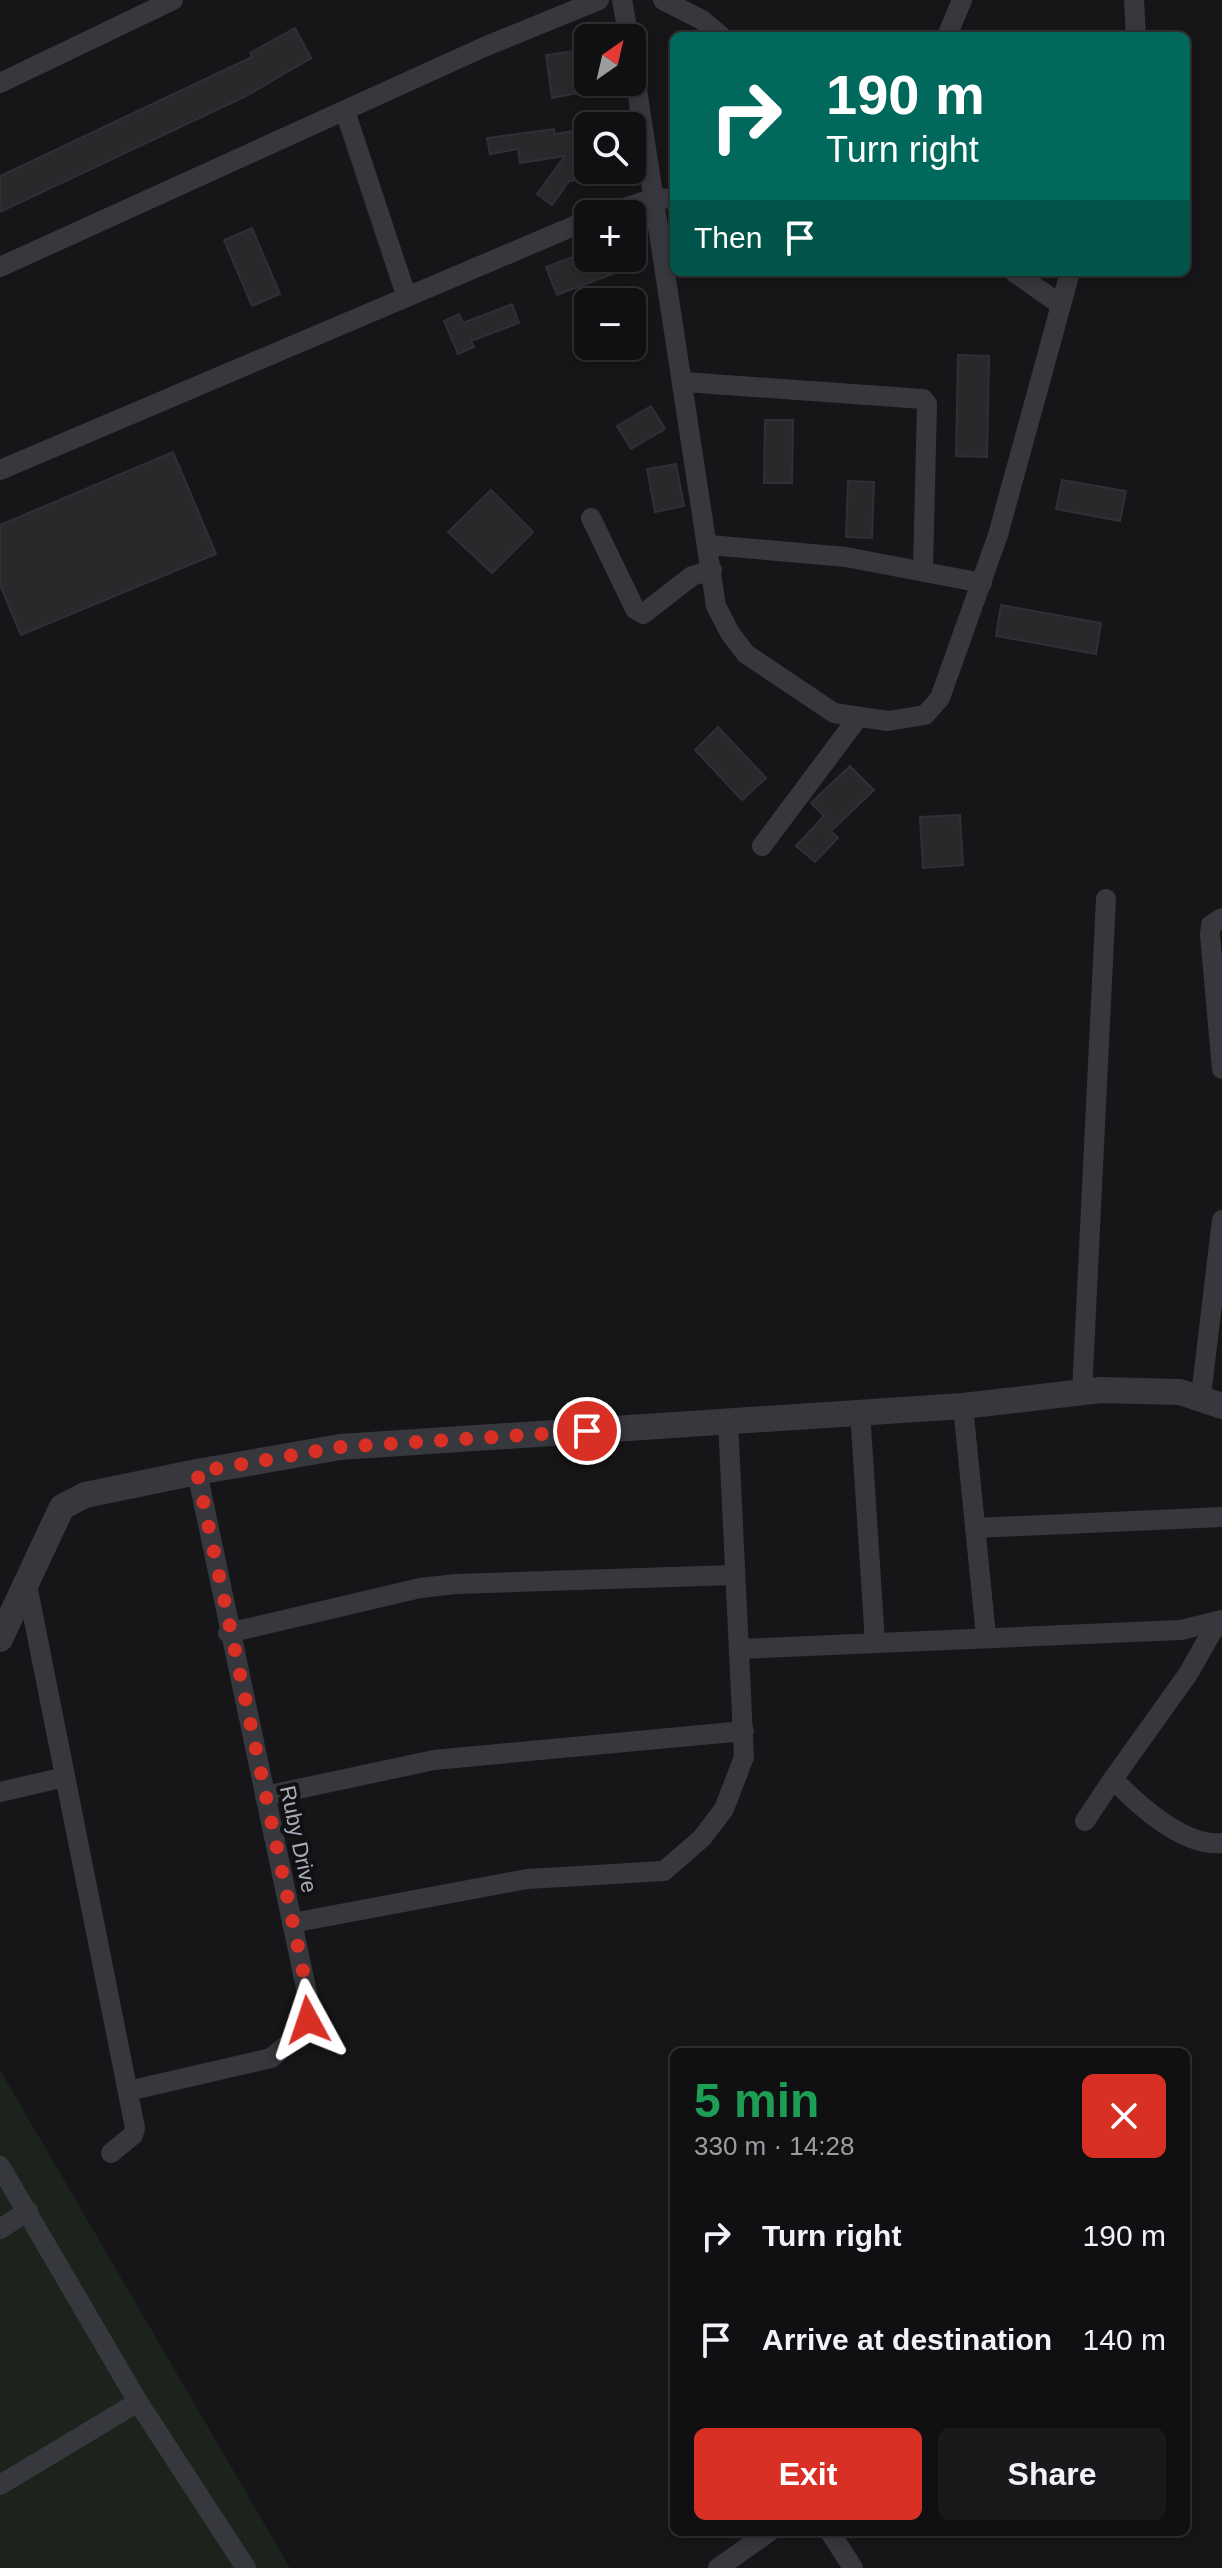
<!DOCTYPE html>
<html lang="en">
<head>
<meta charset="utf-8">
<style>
  body { margin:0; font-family:Helvetica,sans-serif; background:#19191b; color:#f1f3f6; height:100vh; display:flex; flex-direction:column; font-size:30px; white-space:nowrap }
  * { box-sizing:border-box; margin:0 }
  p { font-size:26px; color:#9c9d9f }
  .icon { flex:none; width:44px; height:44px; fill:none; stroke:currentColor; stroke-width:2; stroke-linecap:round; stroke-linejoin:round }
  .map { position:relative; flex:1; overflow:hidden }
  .details { position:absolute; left:670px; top:2048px; width:520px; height:488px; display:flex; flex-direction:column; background:#101012; border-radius:12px; box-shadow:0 4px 12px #0003,0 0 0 2px #303032 }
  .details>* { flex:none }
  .banner { position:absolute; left:670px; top:32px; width:520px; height:244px; border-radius:12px; box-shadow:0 4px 12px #0003,0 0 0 2px #303032; background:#00695c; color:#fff; overflow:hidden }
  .needle { width:52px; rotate:34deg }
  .controls { position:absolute; left:574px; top:24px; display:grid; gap:16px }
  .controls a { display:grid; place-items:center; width:72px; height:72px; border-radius:12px; background:#101012; box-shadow:0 4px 12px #0003,0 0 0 2px #303032; font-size:40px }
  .pin { position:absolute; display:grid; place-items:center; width:68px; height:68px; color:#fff; margin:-34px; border:4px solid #fff; border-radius:50%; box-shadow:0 2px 8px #0007 }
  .me { position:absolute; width:88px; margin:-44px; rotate:355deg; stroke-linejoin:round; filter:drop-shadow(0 0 6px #0008) }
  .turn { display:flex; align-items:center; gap:28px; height:168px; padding:0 24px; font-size:36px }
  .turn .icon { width:104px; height:104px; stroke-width:2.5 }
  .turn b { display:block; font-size:56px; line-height:68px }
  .then { display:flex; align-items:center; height:76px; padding:0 24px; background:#0003; gap:16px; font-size:30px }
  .round { display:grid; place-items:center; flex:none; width:84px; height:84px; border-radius:12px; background:#19191b }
  .overview { display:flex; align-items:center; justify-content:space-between; height:136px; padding:0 24px }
  h1 { font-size:48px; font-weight:600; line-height:60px; color:#1e9e55 }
  .action { display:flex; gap:16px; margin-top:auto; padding:16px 24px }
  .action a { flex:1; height:92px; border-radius:12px; background:#d93025; color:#fff; font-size:32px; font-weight:600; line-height:92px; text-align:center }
  .action a+a { background:#19191b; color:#f1f3f6 }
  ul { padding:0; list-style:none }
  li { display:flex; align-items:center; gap:24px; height:104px; padding:0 24px }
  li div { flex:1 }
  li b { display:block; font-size:30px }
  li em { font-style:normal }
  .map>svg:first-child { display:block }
  .green { fill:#1c231d }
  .building { fill:#29292c; stroke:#303034; stroke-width:2 }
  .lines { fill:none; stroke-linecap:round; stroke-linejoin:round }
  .minor { stroke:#37383d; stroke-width:20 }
  .tertiary { stroke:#37383d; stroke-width:26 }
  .route { stroke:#d93025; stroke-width:14; stroke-dasharray:0 25.2 }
  .labels { text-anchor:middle; stroke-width:8; stroke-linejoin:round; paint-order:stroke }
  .street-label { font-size:22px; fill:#a8adb8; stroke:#111113 }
</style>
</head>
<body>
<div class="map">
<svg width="1222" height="2568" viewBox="0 0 1222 2568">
  <rect width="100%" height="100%" fill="#161618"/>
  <path class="green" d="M0,2070L290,2568H0Z"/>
  <g class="building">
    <path d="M295,28L311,58L246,96L0,212V176L252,57L250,53Z"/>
    <path d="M588,49V91L552,98L546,55Z"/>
    <path d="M588,124V179L569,181L552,205L537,194L565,156L520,163L518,149L490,154L487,138L554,129L555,134L585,129Z"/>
    <path d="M252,228L280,294L252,306L224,240Z"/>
    <path d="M588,251V258H613L618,272L557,295L546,267Z"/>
    <path d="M512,304L519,323L471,341L474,347L458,354L444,321L459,314L463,323Z"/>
    <path d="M958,355L989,356L987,457L956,456Z"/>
    <path d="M651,406L665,429L631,449L617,426Z"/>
    <path d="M765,420H793L792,483H764Z"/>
    <path d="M173,452L216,554L21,635L0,585V525Z"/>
    <path d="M676,464L684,506L655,512L647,469Z"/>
    <path d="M1062,480L1126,491L1120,521L1056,509Z"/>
    <path d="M848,481L874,482L872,538L846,537Z"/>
    <path d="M491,490L533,532L492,573L448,532Z"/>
    <path d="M1001,605L1101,623L1096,654L996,636Z"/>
    <path d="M718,727L766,778L742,800L695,750Z"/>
    <path d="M850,766L874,790L831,831L838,838L815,862L796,846L824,816L811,803Z"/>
    <path d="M960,815L963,865L923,868L920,817Z"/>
  </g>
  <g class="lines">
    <g class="minor">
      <path d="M622,0L629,38"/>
      <path d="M663,0L702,20L721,36"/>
      <path d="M1134,0L1136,36"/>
      <path d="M947,36L962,0"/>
      <path d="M632,57L716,606L730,633L746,654L834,713L888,721L925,715L940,698L998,535L1070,272"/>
      <path d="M0,83L173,0"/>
      <path d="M345,111L406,295"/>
      <path d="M606,214L655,198L674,199"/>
      <path d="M0,267L484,47L599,0"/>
      <path d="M1014,272L1058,303"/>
      <path d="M684,382L923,399L927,404L923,569"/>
      <path d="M0,470L588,220"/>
      <path d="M591,518L635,609L643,614L692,576L712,570"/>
      <path d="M709,545L846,557L982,583"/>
      <path d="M762,846L857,719"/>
      <path d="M1222,918L1211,925L1210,935L1222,1069"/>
      <path d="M1082,1393L1106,899"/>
      <path d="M1201,1396L1222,1220"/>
      <path d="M963,1406L986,1636"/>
      <path d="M860,1411L875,1642"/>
      <path d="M975,1528L1222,1517"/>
      <path d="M26,1580L135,2128L133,2135L111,2153"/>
      <path d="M1217,1623L1188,1674L1113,1779C1138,1805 1184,1847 1222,1843"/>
      <path d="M228,1633L420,1588L456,1584L733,1575"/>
      <path d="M739,1649L1181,1630L1222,1620"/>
      <path d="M0,1792L65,1777"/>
      <path d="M265,1796L434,1760L744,1731"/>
      <path d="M1085,1821L1113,1779"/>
      <path d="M292,1923L527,1879L664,1871L702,1838L724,1809L744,1757L728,1421"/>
      <path d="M128,2091L271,2058L300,2034L310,2007L197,1472"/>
      <path d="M0,2166L138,2402L246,2568"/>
      <path d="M0,2229L28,2211"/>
      <path d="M0,2485L138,2402"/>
      <path d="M830,2532L853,2568"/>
      <path d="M718,2568L769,2532"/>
    </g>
    <path class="tertiary" d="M0,1639L62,1507L85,1495L197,1472L340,1447L963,1406L1101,1390L1180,1392L1222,1406"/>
  </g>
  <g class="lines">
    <path class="route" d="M308,2020L310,2007L301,1961L197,1472L340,1447L587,1431"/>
  </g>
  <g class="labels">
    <g class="street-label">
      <text transform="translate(299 1839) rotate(78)" y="8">Ruby Drive</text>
    </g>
  </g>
</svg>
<div class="controls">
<a><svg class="needle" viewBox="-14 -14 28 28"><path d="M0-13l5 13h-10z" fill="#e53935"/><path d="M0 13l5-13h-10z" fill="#9c9d9f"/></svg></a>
<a><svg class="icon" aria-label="search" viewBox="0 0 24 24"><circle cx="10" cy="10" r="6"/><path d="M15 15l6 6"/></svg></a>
<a>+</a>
<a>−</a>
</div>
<div class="pin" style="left:587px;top:1431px;background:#d93025"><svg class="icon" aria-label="arrive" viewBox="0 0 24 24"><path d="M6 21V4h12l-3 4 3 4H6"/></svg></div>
<svg class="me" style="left:308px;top:2020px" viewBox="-20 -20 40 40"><path d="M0-17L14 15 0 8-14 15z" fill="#d93025" stroke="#fff" stroke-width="4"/></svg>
<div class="banner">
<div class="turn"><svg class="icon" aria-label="right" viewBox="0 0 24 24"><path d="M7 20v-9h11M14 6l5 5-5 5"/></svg><div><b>190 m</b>Turn right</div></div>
<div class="then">Then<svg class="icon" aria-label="arrive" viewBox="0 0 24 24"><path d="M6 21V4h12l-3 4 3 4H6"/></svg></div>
</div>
<section class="details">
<div class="overview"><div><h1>5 min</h1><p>330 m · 14:28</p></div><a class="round" style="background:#d93025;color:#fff"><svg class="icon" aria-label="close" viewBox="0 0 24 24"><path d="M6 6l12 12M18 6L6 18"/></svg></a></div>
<ul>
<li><svg class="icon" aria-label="right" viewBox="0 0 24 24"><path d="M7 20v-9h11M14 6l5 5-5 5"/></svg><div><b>Turn right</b></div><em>190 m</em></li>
<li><svg class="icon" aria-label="arrive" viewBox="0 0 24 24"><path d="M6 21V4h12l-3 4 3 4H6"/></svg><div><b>Arrive at destination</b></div><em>140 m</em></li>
</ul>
<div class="action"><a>Exit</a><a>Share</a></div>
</section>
</div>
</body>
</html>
